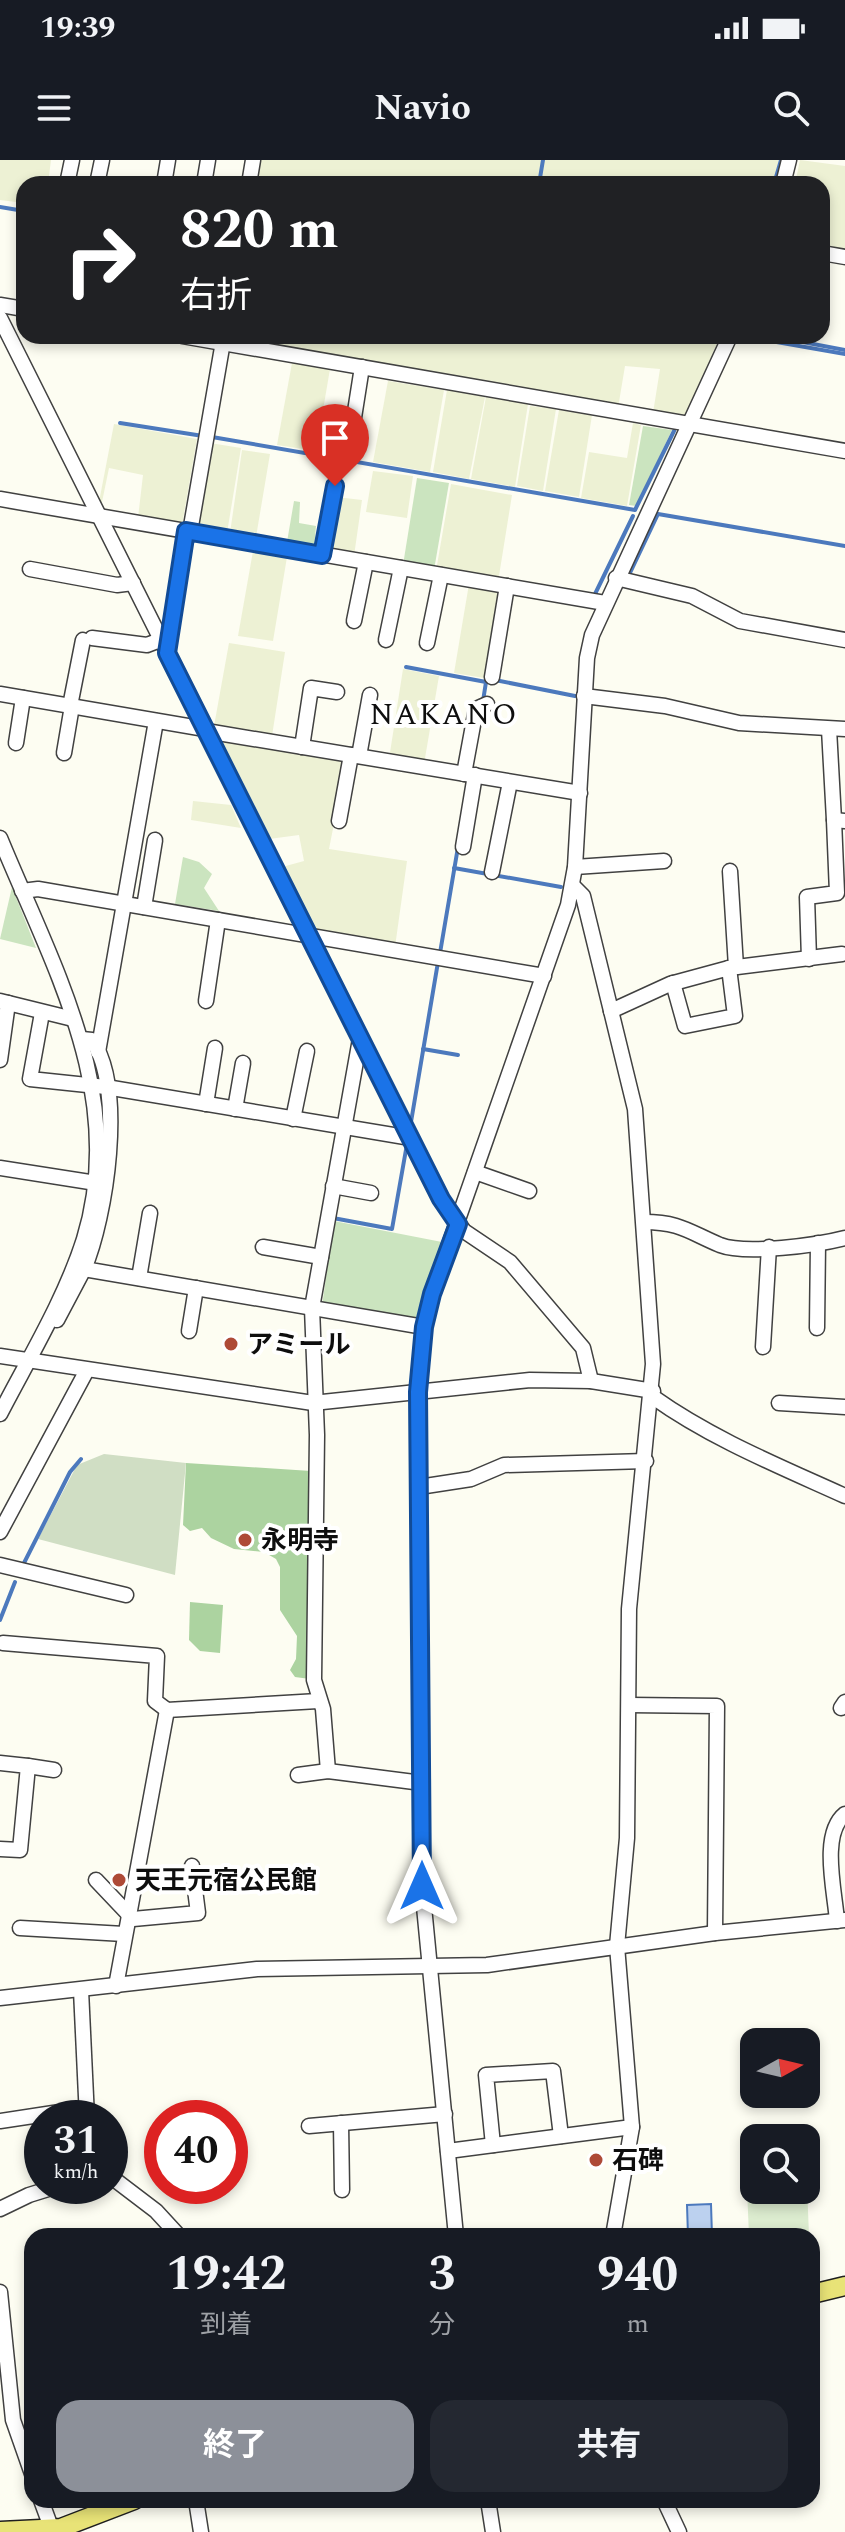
<!DOCTYPE html>
<html lang="ja">
<head>
<meta charset="utf-8">
<style>
  body { margin:0; font-family:Spectral,"Noto Sans JP",serif; background:#242831; color:#f1f3f6; height:100vh; display:flex; flex-direction:column; font-size:30px; white-space:nowrap }
  * { box-sizing:border-box; margin:0 }
  p { font-size:26px; color:#9ea1a6 }
  .icon { flex:none; width:44px; height:44px; fill:none; stroke:currentColor; stroke-width:2; stroke-linecap:round; stroke-linejoin:round }
  .map { position:relative; flex:1; overflow:hidden }
  .panel { position:absolute; left:24px; top:2068px; width:796px; height:280px; display:flex; flex-direction:column; background:#171b24; border-radius:24px; box-shadow:0 4px 12px #0003 }
  .panel>* { flex:none }
  .banner { position:absolute; left:16px; top:16px; width:814px; height:168px; border-radius:24px; box-shadow:0 4px 12px #0003; background:#202124; color:#fff; overflow:hidden }
  .needle { width:52px; rotate:82deg }
  .fabs { position:absolute; left:740px; top:1868px; display:grid; gap:16px }
  .fabs a { display:grid; place-items:center; width:80px; height:80px; border-radius:16px; background:#171b24; box-shadow:0 4px 12px #0003; font-size:40px }
  .speed { position:absolute; left:24px; top:1940px; display:flex; gap:16px; font-size:40px; font-weight:700; text-align:center }
  .speed>* { display:grid; place-content:center; width:104px; height:104px; border-radius:50%; background:#171b24; box-shadow:0 4px 12px #0003; line-height:1 }
  .speed small { font-size:20px; font-weight:400 }
  .speed .limit { border:12px solid #d22; background:#fff; color:#111 }
  .pin { position:absolute; display:grid; place-items:center; width:68px; height:68px; color:#fff; margin:-82px -34px; border-radius:50% 50% 50% 0; rotate:-45deg; box-shadow:0 0 8px #0007 }
  .pin .icon { rotate:45deg }
  .me { position:absolute; width:88px; margin:-44px; rotate:0deg; stroke-linejoin:round; filter:drop-shadow(0 0 6px #0008) }
  .turn { display:flex; align-items:center; gap:28px; height:168px; padding:0 32px; font-size:36px }
  .turn .icon { width:104px; height:104px; stroke-width:2.5 }
  .turn b { display:block; font-size:56px; line-height:68px }
  .eta { display:flex; justify-content:space-evenly; align-items:center; height:136px; text-align:center }
  .eta b { font-size:48px; font-weight:700; line-height:56px }
  .primary-button { display:flex; gap:16px; margin-top:auto; padding:16px 32px }
  .primary-button a { flex:1; height:92px; border-radius:24px; background:#8c9099; color:#fff; font-size:32px; font-weight:700; line-height:92px; text-align:center }
  .primary-button a+a { background:#242831; color:#f1f3f6 }
  .status { display:flex; justify-content:space-between; align-items:center; height:56px; padding:0 40px; background:#171b24; direction:ltr }
  .status svg { height:22px; fill:currentColor }
  header { display:flex; justify-content:space-between; align-items:center; height:104px; padding:0 32px; background:#171b24; font-size:36px; font-weight:700 }
  .map>svg:first-child { display:block }
  .farmland { fill:#edf1d4 }
  .green { fill:#cbe4bf }
  .forest { fill:#acd3a0 }
  .cemetery { fill:#d0dec4 }
  .pitch { fill:#dceccf }
  .water { fill:#bcd1ef; stroke:#4c79bd; stroke-width:2 }
  .lines { fill:none; stroke-linecap:round; stroke-linejoin:round }
  .stream { stroke:#4c79bd; stroke-width:4 }
  .minor-casing { stroke:#414141; stroke-width:17 }
  .major-casing { stroke:#1f1f1f; stroke-width:21 }
  .minor { stroke:#fff; stroke-width:14 }
  .major { stroke:#e8e377; stroke-width:18 }
  .route-casing { stroke:#114b97; stroke-width:20 }
  .route { stroke:#1a73e8; stroke-width:14 }
  .poi-dot { fill:#ae4a37; stroke:#fff; stroke-width:3 }
  .labels { text-anchor:middle; stroke-width:8; stroke-linejoin:round; paint-order:stroke }
  .poi-label { font-size:26px; font-weight:bold; fill:#0e0e0e; stroke:#fff; text-anchor:start }
  .quarter-label { font-size:30px; letter-spacing:2px; fill:#0e0e0e; stroke:#fff }
</style>
</head>
<body>
<div class="status"><b>19:39</b><svg viewBox="0 0 49 12"><path d="M0 12V9h3v3zM5 12V6h3v6zM10 12V3h3v9zM15 12V0h3v12zM26 1h20v11H26zM47 4h2v5h-2z"/></svg></div>
<header><svg class="icon" aria-label="menu" viewBox="0 0 24 24"><path d="M4 6h16M4 12h16M4 18h16"/></svg>Navio<svg class="icon" aria-label="search" viewBox="0 0 24 24"><circle cx="10" cy="10" r="6"/><path d="M15 15l6 6"/></svg></header>
<div class="map">
<svg width="845" height="2372" viewBox="0 0 845 2372">
  <rect width="100%" height="100%" fill="#fdfdf2"/>
  <g class="farmland">
    <path d="M0,0H51L48,24H24V43L0,40Z"/>
    <path d="M259,0H779L773,24H255Z"/>
    <path d="M800,0L845,6V93L822,88V24H795Z"/>
    <path d="M233,176H720L685,260L653,253L660,209L625,206L618,248L233,180Z"/>
    <path d="M292,203L330,209L316,291L277,285Z"/>
    <path d="M388,221L444,230L430,312L373,302Z"/>
    <path d="M447,230L485,237L469,319L433,312Z"/>
    <path d="M486,237L528,244L515,327L471,319Z"/>
    <path d="M530,246L556,249L543,331L517,326Z"/>
    <path d="M559,250L592,255L579,337L545,331Z"/>
    <path d="M633,263L641,265L627,346L581,338L589,292L627,298Z"/>
    <path d="M114,264L197,279L182,365L138,358L143,315L109,308L102,342H99Z"/>
    <path d="M210,283L241,288L227,373L196,367Z"/>
    <path d="M242,290L270,294L256,377L230,373Z"/>
    <path d="M373,311L413,316L407,358L366,352Z"/>
    <path d="M451,324L512,335L498,422L436,411Z"/>
    <path d="M328,336L362,340L354,396L319,390Z"/>
    <path d="M253,391L287,397L273,481L238,476Z"/>
    <path d="M469,424L500,430L484,518L454,513Z"/>
    <path d="M229,483L285,492L272,576L214,566Z"/>
    <path d="M403,509L439,516L424,604L389,599Z"/>
    <path d="M217,578L347,598L329,689L407,701L395,787L314,774L282,707L304,701L299,675L269,679Z"/>
    <path d="M193,641L231,645L241,668L191,660Z"/>
  </g>
  <g class="green">
    <path d="M643,266L672,270L636,346L629,345Z"/>
    <path d="M417,318L449,323L434,410L403,405Z"/>
    <path d="M294,341L300,342L299,363L316,366L314,388L287,382Z"/>
    <path d="M183,697L199,702L212,714L204,728L219,751L175,744Z"/>
    <path d="M12,727L36,788L0,779Z"/>
    <path d="M334,1061L442,1082L419,1163L322,1146Z"/>
  </g>
  <g class="forest">
    <path d="M186,1303L311,1311L310,1519L295,1517L290,1510L296,1499L297,1476L280,1450V1407L276,1399L264,1392L234,1389L211,1378L202,1368L190,1371L183,1365Z"/>
    <path d="M190,1442L223,1445L220,1493L200,1491L189,1480Z"/>
  </g>
  <path class="cemetery" d="M104,1294L186,1303L175,1415L38,1379L77,1305Z"/>
  <path class="pitch" d="M807,2025L809,2076H749L747,2028L806,2030Z"/>
  <path class="water" d="M711,2044L712,2076H688L687,2045Z"/>
  <g class="lines">
    <g class="stream">
      <path d="M539,24L543,0"/>
      <path d="M774,24L781,0"/>
      <path d="M0,47L24,51"/>
      <path d="M742,176L845,194"/>
      <path d="M771,176L845,190"/>
      <path d="M120,263L203,276"/>
      <path d="M212,277L635,350L674,271"/>
      <path d="M629,415L658,354L845,386"/>
      <path d="M595,434L633,356"/>
      <path d="M406,507L486,522"/>
      <path d="M483,541L486,522L495,520L575,536"/>
      <path d="M454,708L561,727"/>
      <path d="M440,793L458,687"/>
      <path d="M423,889L458,895"/>
      <path d="M411,962L438,802"/>
      <path d="M332,1061L333,1058L392,1069L407,984"/>
      <path d="M23,1405L70,1312L81,1299"/>
      <path d="M0,1460L15,1422"/>
    </g>
    <g class="minor-casing">
      <g id="minor">
        <path d="M67,24L72,0"/>
        <path d="M97,24L102,0"/>
        <path d="M164,24L168,0"/>
        <path d="M204,24L208,0"/>
        <path d="M249,24L253,0"/>
        <path d="M783,24L789,0"/>
        <path d="M822,93L845,97"/>
        <path d="M0,145L24,149"/>
        <path d="M0,158L441,1039L464,1071L510,1102L583,1188L591,1221"/>
        <path d="M182,176L845,291"/>
        <path d="M353,264L362,207"/>
        <path d="M0,339L605,443"/>
        <path d="M190,372L224,176"/>
        <path d="M322,395L335,326"/>
        <path d="M30,409L117,425L133,423"/>
        <path d="M616,418L692,436L740,461L845,480"/>
        <path d="M354,461L366,402"/>
        <path d="M92,478L147,485L160,480"/>
        <path d="M386,480L401,408"/>
        <path d="M427,483L441,415"/>
        <path d="M167,492L186,371"/>
        <path d="M492,517L507,426"/>
        <path d="M0,534L205,569"/>
        <path d="M584,536L665,546L739,563L845,569"/>
        <path d="M70,546L83,480"/>
        <path d="M829,569L834,660"/>
        <path d="M206,571L580,633"/>
        <path d="M16,583L23,538"/>
        <path d="M302,587L311,528L337,532"/>
        <path d="M64,593L72,546"/>
        <path d="M359,596L370,535"/>
        <path d="M464,614L476,549L487,544"/>
        <path d="M339,661L351,595"/>
        <path d="M0,678C53,807 128,936 84,1079C65,1139 29,1198 0,1254"/>
        <path d="M463,687L475,615"/>
        <path d="M575,707L664,701"/>
        <path d="M730,711L736,807"/>
        <path d="M492,712L510,622"/>
        <path d="M573,726L583,736L635,949L653,1204L629,1449L627,1678L617,1786L632,1967L613,2076"/>
        <path d="M22,731L38,729L544,816"/>
        <path d="M144,747L155,680"/>
        <path d="M809,799L807,737L837,733L834,660L845,661"/>
        <path d="M673,823L685,866L735,856L729,808"/>
        <path d="M0,841L73,859"/>
        <path d="M206,841L218,760"/>
        <path d="M611,851L670,824L729,808L842,794"/>
        <path d="M42,853L30,919L106,927L411,978"/>
        <path d="M82,879L92,880C126,929 106,1057 84,1109L424,1167"/>
        <path d="M98,892L156,561"/>
        <path d="M0,900L8,843"/>
        <path d="M206,944L215,888"/>
        <path d="M235,949L243,903"/>
        <path d="M293,959L307,891"/>
        <path d="M0,1008L96,1023"/>
        <path d="M475,1012L529,1031"/>
        <path d="M333,1026L371,1033"/>
        <path d="M644,1062C680,1062 689,1072 720,1085C746,1095 818,1085 845,1078"/>
        <path d="M263,1087L321,1097"/>
        <path d="M139,1118L150,1053"/>
        <path d="M57,1160L84,1109"/>
        <path d="M817,1168L818,1083"/>
        <path d="M189,1171L196,1128"/>
        <path d="M763,1187L769,1087"/>
        <path d="M0,1196L313,1243L530,1220L591,1221L653,1231"/>
        <path d="M653,1237C712,1279 779,1306 845,1336"/>
        <path d="M779,1243L845,1247"/>
        <path d="M419,1327L471,1319L504,1305L646,1301"/>
        <path d="M0,1372L87,1210"/>
        <path d="M0,1405L126,1435"/>
        <path d="M3,1483L157,1496L155,1541L167,1550L318,1541"/>
        <path d="M629,1545L717,1546L715,1773"/>
        <path d="M841,1548L845,1542"/>
        <path d="M0,1603L28,1606L20,1690L0,1689"/>
        <path d="M28,1606L54,1610"/>
        <path d="M328,1611L323,1549L314,1520L317,1275L312,1148L360,879"/>
        <path d="M298,1615L328,1611L422,1623"/>
        <path d="M96,1720L133,1759L198,1753L192,1706"/>
        <path d="M837,1761C835,1732 820,1674 845,1654"/>
        <path d="M20,1768L124,1774"/>
        <path d="M116,1826L167,1550"/>
        <path d="M81,1830L87,1958"/>
        <path d="M0,1838L257,1809L487,1805L715,1773L845,1760"/>
        <path d="M0,1961L86,1948"/>
        <path d="M341,1963L342,2030"/>
        <path d="M309,1966L445,1954"/>
        <path d="M493,1985L486,1915L553,1911L561,1976"/>
        <path d="M448,1991L632,1967"/>
        <path d="M110,2016L156,2051L179,2076"/>
        <path d="M0,2049L29,2035L58,2026"/>
        <path d="M456,2076L422,1726L418,1232L424,1167L432,1134L568,745L575,707L587,498L592,475L730,176"/>
        <path d="M0,2132L13,2260L32,2314"/>
        <path d="M41,2340L52,2370"/>
        <path d="M196,2340L201,2372"/>
        <path d="M488,2340L493,2372"/>
        <path d="M664,2340L679,2372"/>
      </g>
    </g>
    <g class="major-casing">
      <g id="major">
        <path d="M812,2134L845,2126"/>
        <path d="M0,2371L61,2368L134,2340"/>
      </g>
    </g>
    <use href="#minor" class="minor"/>
    <use href="#major" class="major"/>
  </g>
  <g class="lines">
    <g class="route-casing">
      <path id="route" d="M335,326L322,395L186,371L167,493L441,1039L458,1064L432,1134L424,1167L418,1232L422,1726"/>
    </g>
    <use href="#route" class="route"/>
  </g>
  <g class="poi-dot">
    <circle cx="231" cy="1184" r="8"/>
    <circle cx="245" cy="1380" r="8"/>
    <circle cx="119" cy="1720" r="8"/>
    <circle cx="596" cy="2000" r="8"/>
  </g>
  <g class="labels">
    <g class="poi-label">
      <text x="247" y="1193">アミール</text>
      <text x="261" y="1389">永明寺</text>
      <text x="135" y="1729">天王元宿公民館</text>
      <text x="612" y="2009">石碑</text>
    </g>
    <g class="quarter-label">
      <text x="444" y="564">NAKANO</text>
    </g>
  </g>
</svg>
<div class="fabs">
<a><svg class="needle" viewBox="-14 -14 28 28"><path d="M0-13l5 13h-10z" fill="#e53935"/><path d="M0 13l5-13h-10z" fill="#9ea1a6"/></svg></a>
<a><svg class="icon" aria-label="search" viewBox="0 0 24 24"><circle cx="10" cy="10" r="6"/><path d="M15 15l6 6"/></svg></a>
</div>
<div class="speed"><div>31<small>km/h</small></div><div class="limit">40</div></div>
<div class="pin" style="left:335px;top:326px;background:#d93025"><svg class="icon" aria-label="arrive" viewBox="0 0 24 24"><path d="M6 21V4h12l-3 4 3 4H6"/></svg></div>
<svg class="me" style="left:422px;top:1726px" viewBox="-20 -20 40 40"><path d="M0-17L14 15 0 8-14 15z" fill="#1a73e8" stroke="#fff" stroke-width="4"/></svg>
<div class="banner">
<div class="turn"><svg class="icon" aria-label="right" viewBox="0 0 24 24"><path d="M7 20v-9h11M14 6l5 5-5 5"/></svg><div><b>820 m</b>右折</div></div>
</div>
<section class="panel">
<div class="eta">
<div><b>19:42</b><p>到着</p></div>
<div><b>3</b><p>分</p></div>
<div><b>940</b><p>m</p></div>
</div>
<div class="primary-button"><a>終了</a><a>共有</a></div>
</section>
</div>
</body>
</html>
